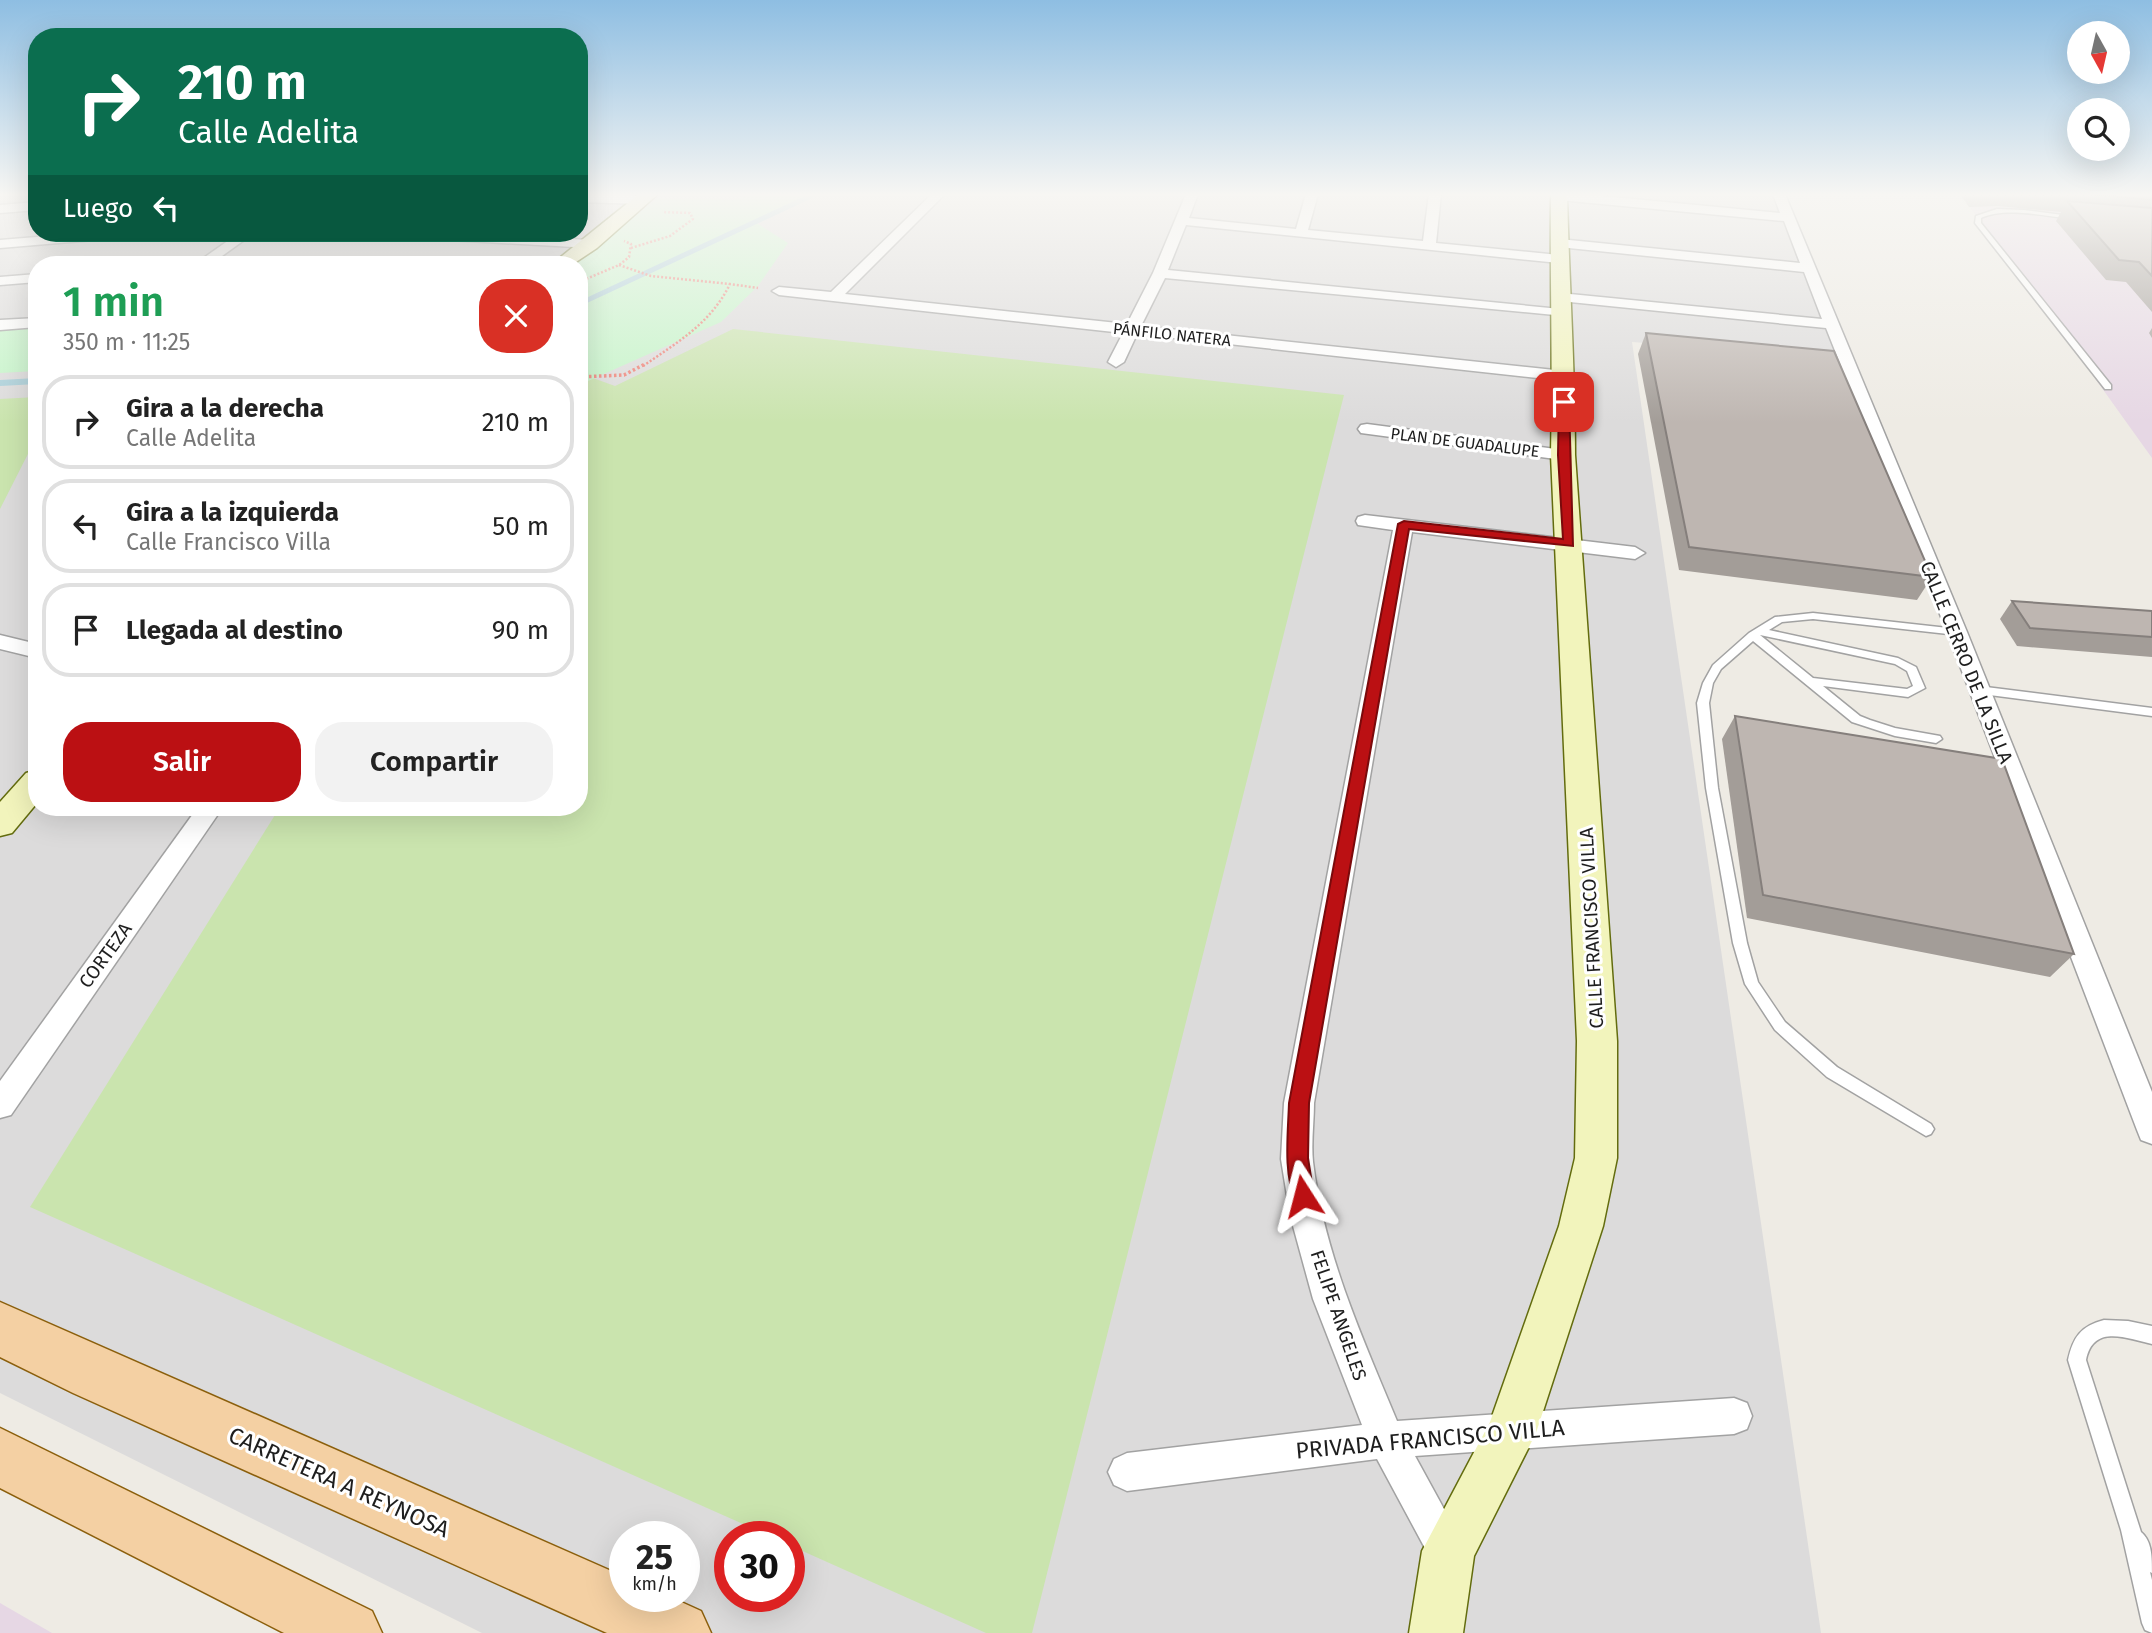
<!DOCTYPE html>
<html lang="es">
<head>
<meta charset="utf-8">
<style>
  body { margin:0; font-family:"Fira Sans",sans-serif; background:#f2f2f2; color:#222; height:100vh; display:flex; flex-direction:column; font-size:26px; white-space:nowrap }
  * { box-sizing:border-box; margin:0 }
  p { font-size:23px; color:#767676 }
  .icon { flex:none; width:38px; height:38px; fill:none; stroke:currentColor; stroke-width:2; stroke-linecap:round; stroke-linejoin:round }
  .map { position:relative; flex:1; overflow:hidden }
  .panel { position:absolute; left:28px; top:256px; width:560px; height:560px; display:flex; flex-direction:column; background:#fff; border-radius:28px; box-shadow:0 7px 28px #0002 }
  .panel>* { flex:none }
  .banner { position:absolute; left:28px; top:28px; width:560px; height:214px; border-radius:28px; box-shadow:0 7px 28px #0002; background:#0b6e4f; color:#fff; overflow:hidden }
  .needle { width:46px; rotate:172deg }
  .tools { position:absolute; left:2067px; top:21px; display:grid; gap:14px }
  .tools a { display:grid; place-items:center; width:63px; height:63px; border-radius:50%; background:#fff; box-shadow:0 7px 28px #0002; font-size:35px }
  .speed { position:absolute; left:609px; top:1521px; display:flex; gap:14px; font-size:35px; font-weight:700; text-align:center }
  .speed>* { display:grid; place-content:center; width:91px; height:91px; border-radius:50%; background:#fff; box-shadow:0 7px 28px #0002; line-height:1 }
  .speed small { font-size:18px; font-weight:400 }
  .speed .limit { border:10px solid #d22; background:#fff; color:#111 }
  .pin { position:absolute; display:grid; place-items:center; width:60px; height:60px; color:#fff; margin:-30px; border-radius:14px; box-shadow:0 4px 10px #0006 }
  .me { position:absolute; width:77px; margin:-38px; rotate:351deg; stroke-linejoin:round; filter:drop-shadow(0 0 5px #0008) }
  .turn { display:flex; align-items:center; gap:24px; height:147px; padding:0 35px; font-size:32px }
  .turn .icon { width:91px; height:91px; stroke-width:2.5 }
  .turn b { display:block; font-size:49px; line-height:60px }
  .then { display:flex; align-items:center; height:66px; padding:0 35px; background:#0003; gap:14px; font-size:26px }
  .round { display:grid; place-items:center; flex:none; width:74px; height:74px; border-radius:28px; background:#f2f2f2 }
  .summary { display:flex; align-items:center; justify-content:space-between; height:119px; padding:0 35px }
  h1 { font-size:42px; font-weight:600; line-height:52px; color:#1e9e55 }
  .action { display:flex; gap:14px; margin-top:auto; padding:14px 35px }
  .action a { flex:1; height:80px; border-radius:28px; background:#bb1013; color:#fff; font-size:28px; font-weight:600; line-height:80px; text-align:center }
  .action a+a { background:#f2f2f2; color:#222 }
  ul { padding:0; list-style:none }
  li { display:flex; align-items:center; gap:21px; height:94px; margin:0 14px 10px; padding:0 21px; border:4px solid #e0e0e0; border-radius:28px }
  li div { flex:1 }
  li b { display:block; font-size:26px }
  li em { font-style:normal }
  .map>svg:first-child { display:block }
  .residential { fill:#dcdbdb; fill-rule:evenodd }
  .industrial { fill:#e6d7e4 }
  .grass { fill:#cae4ae }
  .park { fill:#c4f5c8 }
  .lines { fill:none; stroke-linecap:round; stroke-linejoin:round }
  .stream-far1 { stroke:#a8ced8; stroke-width:5 }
  .stream { stroke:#a8ced8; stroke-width:6 }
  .lane-casing { stroke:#a2a2a2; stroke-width:3 }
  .street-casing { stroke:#a2a2a2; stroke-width:3 }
  .secondary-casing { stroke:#636c0e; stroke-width:3 }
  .primary-casing { stroke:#8b5f0c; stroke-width:3 }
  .path-far1 { stroke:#ee7f75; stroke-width:2.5; stroke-dasharray:2 2; stroke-linecap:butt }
  .path { stroke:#ee7f75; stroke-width:3.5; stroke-dasharray:2.5 2.5; stroke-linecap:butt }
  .lane { fill:#fff; fill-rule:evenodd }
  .street { fill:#fff; fill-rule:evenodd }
  .secondary { fill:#f2f4bc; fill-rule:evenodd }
  .primary { fill:#f4d0a3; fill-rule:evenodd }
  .wall { fill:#a39d98 }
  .building { fill:#beb6b1; stroke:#857f7c; stroke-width:2 }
  .route { fill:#bb1013; stroke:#7a0a0c; stroke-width:2 }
  .labels { text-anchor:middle; stroke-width:6; stroke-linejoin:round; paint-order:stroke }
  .far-street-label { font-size:16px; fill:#1e1e1e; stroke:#fff }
  .street-label { font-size:19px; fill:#1e1e1e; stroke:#fff }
  .near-street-label { font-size:23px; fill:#1e1e1e; stroke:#fff }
</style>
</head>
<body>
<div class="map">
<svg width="2152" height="1633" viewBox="0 0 2152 1633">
  <rect width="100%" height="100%" fill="#eeebe4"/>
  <path class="residential" d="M0,194H37V233H579V194H1777L1838,357L1632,342L1821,1633H482L0,1393ZM37,264H579V807H37ZM625,1536H684V1596H625ZM730,1536H789V1596H730Z"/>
  <g class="industrial">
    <path d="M1960,194H2152V458L2028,285Z"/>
    <path d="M0,1603L52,1633H0Z"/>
  </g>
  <g class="grass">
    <path d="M733,329L1344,395L1032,1633H986L789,1545V1536H770L30,1207L280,807H579V373L615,386Z"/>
    <path d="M37,397V445L32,446L0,509V399Z"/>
  </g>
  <g class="park">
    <path d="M752,194H815L755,222L788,243L758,286L721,322L579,385V264H575L658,198L734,200Z"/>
    <path d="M37,322V371L0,373V325Z"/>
  </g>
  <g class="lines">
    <path class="stream-far1" d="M579,304L815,194"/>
    <path class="stream" d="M0,383L37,381"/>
    <g class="lane-casing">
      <g id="lane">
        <path d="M1997,209L2024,210L2078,217L2075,219C2048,217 2006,206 1981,218V223L2111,385V389H2105L1975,223L1976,216Z"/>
        <path d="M1813,613L1957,629L1962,632L1957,635L1813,619L1782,622L1769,630L1898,658L1916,667L1925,688L1908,697L1823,686L1860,716L1870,720L1895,728L1940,736L1942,739L1936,743L1895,736L1852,722L1753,641L1721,669L1713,683L1709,703L1718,788L1747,943L1758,982L1785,1022L1837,1067L1931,1124L1934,1129L1931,1134L1926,1136L1827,1077L1775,1030L1745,984L1733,943L1706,788L1697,703L1703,683L1713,665L1749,633L1775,617ZM1760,635L1895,664L1907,671L1913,686L1907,689L1813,678Z"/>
        <path d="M1978,686L2152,708V716L1974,693L1972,690Z"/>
        <path d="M2104,1320L2128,1321L2152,1326V1344C2126,1338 2093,1324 2086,1360L2141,1532C2152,1541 2152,1557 2152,1573L2150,1572L2152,1580V1633L2145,1630L2142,1623L2121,1530L2068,1360C2073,1337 2081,1326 2104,1320Z"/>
      </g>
    </g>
    <g class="street-casing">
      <g id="street">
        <path d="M579,194L644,196L650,200L644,204L579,202Z"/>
        <path d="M932,194H945L845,294L1127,324L1153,273L1186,194H1198L1189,218L1296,229L1306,194H1318L1308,230L1423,241L1429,194H1441L1436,243L1559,255L1566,259L1559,263L1186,225L1168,270L1560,309L1565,310L1567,313L1565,316L1165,278L1141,326L1564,371L1572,376L1564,381L1137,334L1124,362L1116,367L1108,362L1123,333L779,295L772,291L779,287L831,292Z"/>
        <path d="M1554,194H1581L1780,213L1773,194H1785L1967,632L2152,1092V1144L2141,1140L2137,1130L1947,632L1826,328L1560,301L1553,297L1560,293L1822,319L1804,272L1559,247L1552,243L1559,239L1800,263L1784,221L1559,200L1555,199Z"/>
        <path d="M37,202V210L0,213V205Z"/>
        <path d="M85,233H136L129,237L0,248V240Z"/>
        <path d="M239,233H254L211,264H195Z"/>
        <path d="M391,233H464L591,240L598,244L591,248L398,237Z"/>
        <path d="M37,274V282L0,285V277Z"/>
        <path d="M37,318V327L0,330V320Z"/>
        <path d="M1367,424L1563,450L1572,455L1563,460L1361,433L1358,429L1361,425Z"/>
        <path d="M1365,515L1635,547L1645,553L1635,559L1412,532L1314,1103C1314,1122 1311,1143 1313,1162C1324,1253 1362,1337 1397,1421L1734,1398L1747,1403L1752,1416L1747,1429L1734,1434L1415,1456L1467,1551L1462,1565L1448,1570L1434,1565L1377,1459L1127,1491L1114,1485L1108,1472L1114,1459L1127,1453L1362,1425L1313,1299L1290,1215L1281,1159L1284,1103L1393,530L1358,525L1356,521L1358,517Z"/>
        <path d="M0,635L37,644V658L0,649Z"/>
        <path d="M198,807H223L11,1115L0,1118V1081Z"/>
      </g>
    </g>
    <g class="secondary-casing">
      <g id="secondary">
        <path d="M639,194H658L597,248L573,264H552Z"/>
        <path d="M1551,194H1567C1569,281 1575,368 1575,455L1617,1041V1158L1603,1226L1536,1433L1474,1556L1463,1633H1409L1422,1551L1490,1422L1559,1226L1575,1158L1577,1041L1551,455C1553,368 1550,281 1551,194Z"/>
        <path d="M37,770V803L12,833L0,836V802L26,773Z"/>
      </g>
    </g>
    <g class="primary-casing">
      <g id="primary">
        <path d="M0,1302L625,1577V1596H668L701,1611L711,1633H607L73,1393L0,1357Z"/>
        <path d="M0,1428L372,1611L382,1633H284L0,1488Z"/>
      </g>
    </g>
    <g class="path-far1">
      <path d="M631,248L670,236L693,219L690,213L662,212"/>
      <path d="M619,265L651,276L730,284"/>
      <path d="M579,282L619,265L629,257L631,244L624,241"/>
      <path d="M643,366C678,342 711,323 730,284L758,288"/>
    </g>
    <path class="path" d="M579,377L624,375L645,364"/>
    <use href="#lane" class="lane"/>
    <use href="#street" class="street"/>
    <use href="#secondary" class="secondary"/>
    <use href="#primary" class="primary"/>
  </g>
  <g class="wall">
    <path d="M1960,194H2152V312L2126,282L2106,280L2056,221L2061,212L1998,206L1969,207Z"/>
    <path d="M2152,328V338L2149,333Z"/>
    <path d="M1646,333L1932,577L1917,600L1679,570L1638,354Z"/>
    <path d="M2012,601L2152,611V657L2017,646L2000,619Z"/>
    <path d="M1735,716L2074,954L2050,977L1747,918L1722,739Z"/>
  </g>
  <g class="building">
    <path d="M2089,194H2152V200Z"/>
    <path d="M2067,201L2152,208V276L2139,262L2119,260Z"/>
    <path d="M1646,333L1834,351L1932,577L1689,547Z"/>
    <path d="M2012,601L2152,611V637L2030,628Z"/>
    <path d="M1735,716L2002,759L2074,954L1763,895Z"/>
  </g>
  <linearGradient id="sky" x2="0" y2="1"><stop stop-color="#8ebee2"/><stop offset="0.46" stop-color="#f7f6f3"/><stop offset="1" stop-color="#f7f6f3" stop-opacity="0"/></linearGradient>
  <rect width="2152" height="423" fill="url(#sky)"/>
  <path class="route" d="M1564,399L1569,402L1573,546L1409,529L1309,1103L1308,1158L1314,1196L1311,1203L1303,1206L1296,1203C1283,1173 1288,1135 1289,1103L1398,524L1404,521L1563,539L1558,455L1559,402Z"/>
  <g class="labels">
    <g class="far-street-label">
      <text transform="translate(1172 334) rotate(6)" y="6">PÁNFILO NATERA</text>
      <text transform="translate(1465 442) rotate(7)" y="6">PLAN DE GUADALUPE</text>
    </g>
    <g class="street-label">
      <text transform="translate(1967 662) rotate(68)" y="7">CALLE CERRO DE LA SILLA</text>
      <text transform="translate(1591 928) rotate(-93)" y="7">CALLE FRANCISCO VILLA</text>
      <text transform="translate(105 955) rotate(-54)" y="7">CORTEZA</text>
      <text transform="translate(1339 1315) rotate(71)" y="7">FELIPE ANGELES</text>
    </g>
    <g class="near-street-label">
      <text transform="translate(1430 1439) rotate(-5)" y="8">PRIVADA FRANCISCO VILLA</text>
      <text transform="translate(339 1482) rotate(24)" y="8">CARRETERA A REYNOSA</text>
    </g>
  </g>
</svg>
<div class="tools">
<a><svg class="needle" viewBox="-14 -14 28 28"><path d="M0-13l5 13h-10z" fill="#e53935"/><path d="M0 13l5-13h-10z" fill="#767676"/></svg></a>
<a><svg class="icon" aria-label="search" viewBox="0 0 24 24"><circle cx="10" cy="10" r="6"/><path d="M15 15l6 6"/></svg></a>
</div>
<div class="speed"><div>25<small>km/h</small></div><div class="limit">30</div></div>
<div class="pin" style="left:1564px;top:402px;background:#d93025"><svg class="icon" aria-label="arrive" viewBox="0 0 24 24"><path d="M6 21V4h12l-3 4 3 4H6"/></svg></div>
<svg class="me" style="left:1303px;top:1196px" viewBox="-20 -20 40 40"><path d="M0-17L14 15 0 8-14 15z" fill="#bb1013" stroke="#fff" stroke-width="4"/></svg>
<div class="banner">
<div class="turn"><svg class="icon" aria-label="right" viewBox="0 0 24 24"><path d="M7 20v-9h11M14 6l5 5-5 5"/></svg><div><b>210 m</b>Calle Adelita</div></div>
<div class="then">Luego<svg class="icon" aria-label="left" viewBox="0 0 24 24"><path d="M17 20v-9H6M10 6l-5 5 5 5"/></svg></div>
</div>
<section class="panel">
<div class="summary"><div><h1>1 min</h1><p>350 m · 11:25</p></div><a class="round" style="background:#d93025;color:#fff"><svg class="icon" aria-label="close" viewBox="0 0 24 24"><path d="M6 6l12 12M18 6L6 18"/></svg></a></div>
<ul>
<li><svg class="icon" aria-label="right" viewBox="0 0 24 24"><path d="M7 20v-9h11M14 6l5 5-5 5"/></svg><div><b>Gira a la derecha</b><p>Calle Adelita</p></div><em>210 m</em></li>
<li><svg class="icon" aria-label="left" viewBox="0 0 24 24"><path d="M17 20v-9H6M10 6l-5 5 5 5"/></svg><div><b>Gira a la izquierda</b><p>Calle Francisco Villa</p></div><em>50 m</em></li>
<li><svg class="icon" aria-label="arrive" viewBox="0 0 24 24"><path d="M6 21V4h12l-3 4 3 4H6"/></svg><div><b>Llegada al destino</b></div><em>90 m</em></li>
</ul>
<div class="action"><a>Salir</a><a>Compartir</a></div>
</section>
</div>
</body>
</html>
